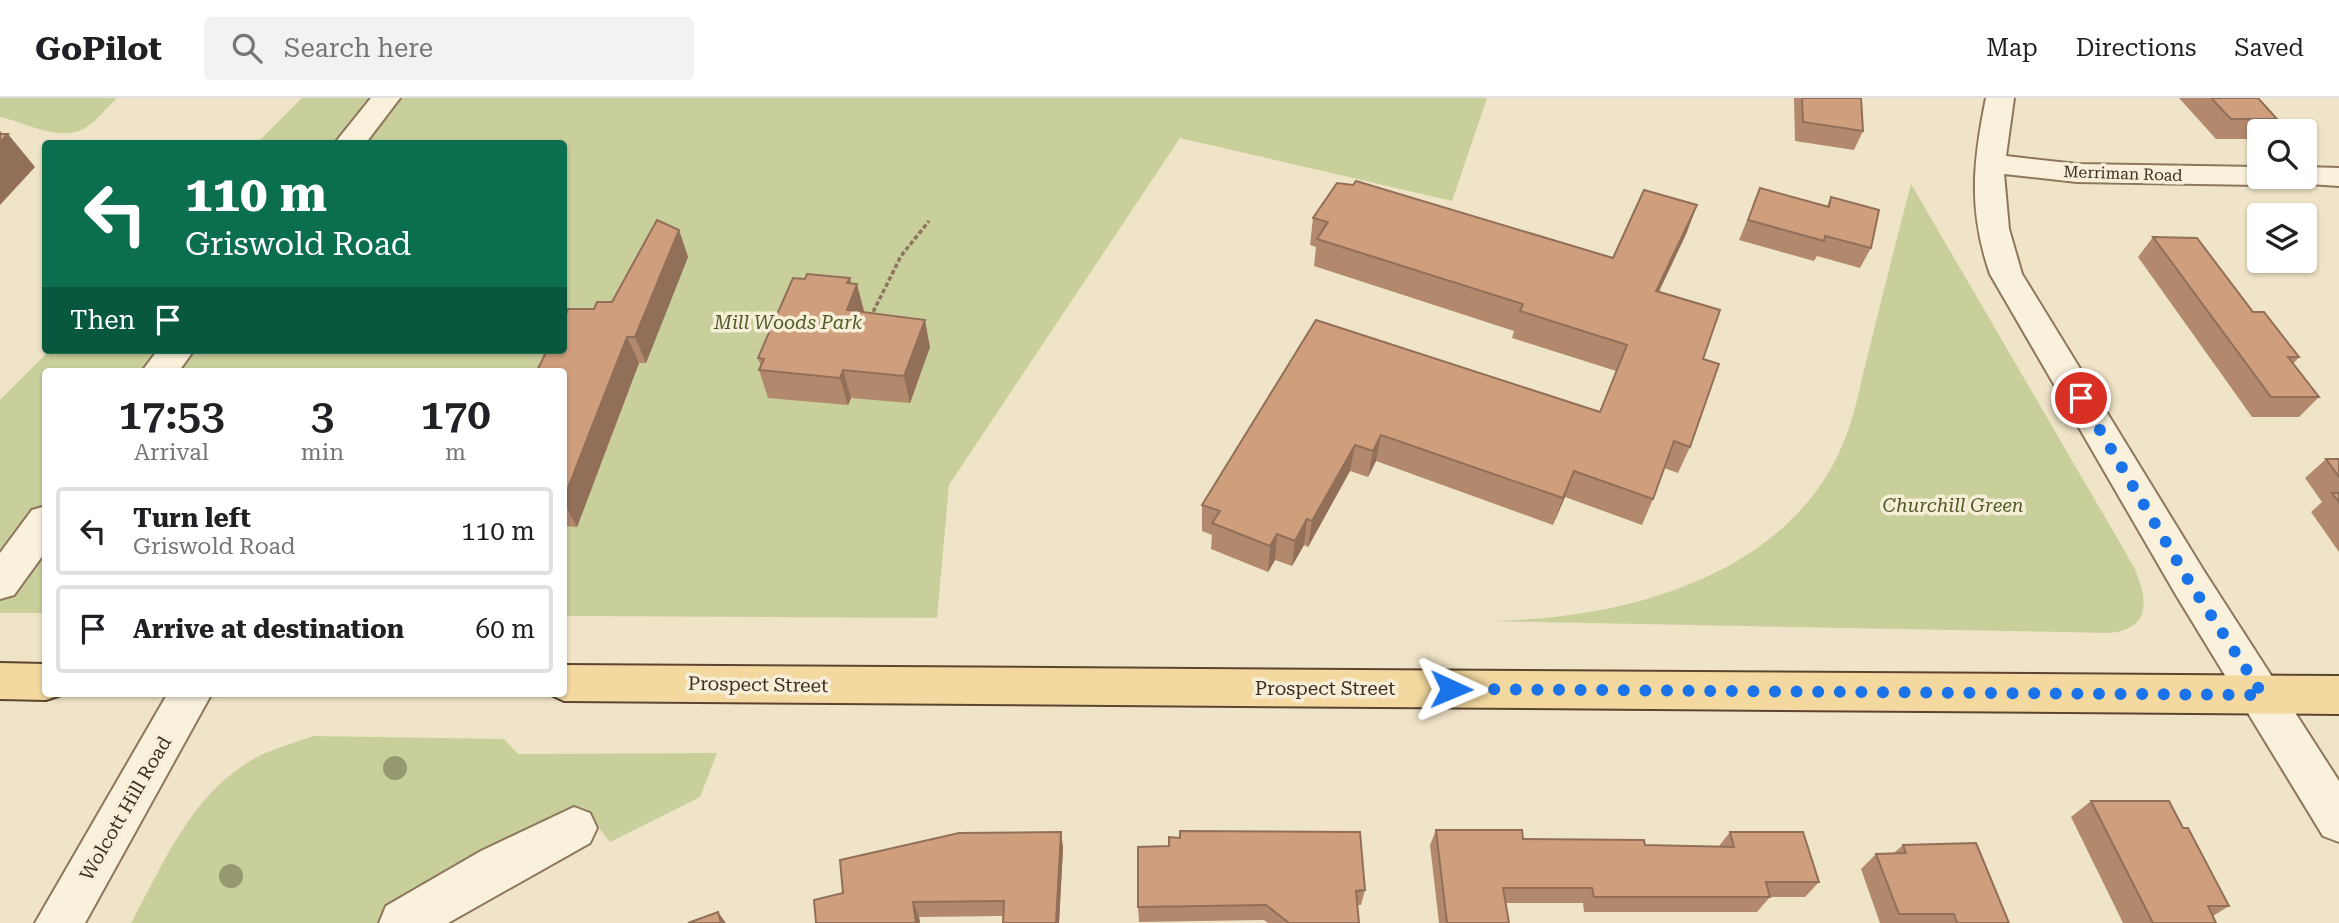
<!DOCTYPE html>
<html lang="en">
<head>
<meta charset="utf-8">
<style>
  body { margin:0; font-family:"Roboto Serif",serif; background:#f2f2f2; color:#202124; height:100vh; display:flex; flex-direction:column; font-size:26px; white-space:nowrap }
  * { box-sizing:border-box; margin:0 }
  p { font-size:23px; color:#757577 }
  .icon { flex:none; width:38px; height:38px; fill:none; stroke:currentColor; stroke-width:2; stroke-linecap:round; stroke-linejoin:round }
  .map { position:relative; flex:1; overflow:hidden }
  .details { position:absolute; left:42px; top:270px; width:525px; height:329px; display:flex; flex-direction:column; background:#fff; border-radius:7px; box-shadow:0 2px 5px #0004 }
  .details>* { flex:none }
  .guide { position:absolute; left:42px; top:42px; width:525px; height:214px; border-radius:7px; box-shadow:0 2px 5px #0004; background:#0b6e4f; color:#fff; overflow:hidden }
  .buttons { position:absolute; left:2247px; top:21px; display:grid; gap:14px }
  .buttons a { display:grid; place-items:center; width:70px; height:70px; border-radius:7px; background:#fff; box-shadow:0 2px 5px #0004; font-size:35px }
  .pin { position:absolute; display:grid; place-items:center; width:60px; height:60px; color:#fff; margin:-30px; border:4px solid #fff; border-radius:50%; box-shadow:0 2px 7px #0007 }
  .me { position:absolute; width:77px; margin:-38px; rotate:91deg; stroke-linejoin:round; filter:drop-shadow(0 0 5px #0008) }
  .turn { display:flex; align-items:center; gap:24px; height:147px; padding:0 28px; font-size:32px }
  .turn .icon { width:91px; height:91px; stroke-width:2.5 }
  .turn b { display:block; font-size:49px; line-height:60px }
  .then { display:flex; align-items:center; height:66px; padding:0 28px; background:#0003; gap:14px; font-size:26px }
  .eta { display:flex; justify-content:space-evenly; align-items:center; height:119px; text-align:center }
  .eta b { font-size:42px; font-weight:600; line-height:49px }
  ul { padding:0; list-style:none }
  li { display:flex; align-items:center; gap:21px; height:88px; margin:0 14px 10px; padding:0 14px; border:4px solid #e0e0e0; border-radius:7px }
  li div { flex:1 }
  li b { display:block; font-size:26px }
  li em { font-style:normal }
  header { display:flex; align-items:center; gap:42px; box-sizing:border-box; height:98px; padding:0 35px; background:#fff; border-bottom:2px solid #e0e0e0 }
  header strong { font-size:33px }
  nav { display:flex; gap:38px; margin-inline-start:auto; font-size:24px }
  .search { width:490px; height:63px; background:#f2f2f2; display:flex; align-items:center; gap:18px; box-sizing:border-box; padding:0 24px; border-radius:7px; color:#757577; font-size:26px }
  .map>svg:first-child { display:block }
  .green { fill:#c9cf9b }
  .lines { fill:none; stroke-linecap:round; stroke-linejoin:round }
  .minor-casing { stroke:#8d765c; stroke-width:4 }
  .major-casing { stroke:#5b4430; stroke-width:4 }
  .path { stroke:#8d765c; stroke-width:3.5; stroke-dasharray:4.5 2.5; stroke-linecap:butt }
  .minor { fill:#faf1dc; fill-rule:evenodd }
  .major { fill:#f3d9a0; fill-rule:evenodd }
  .tree { fill:#96986f }
  .wall { fill:#b2896c }
  .shaded-wall { fill:#916f58 }
  .building { fill:#cf9f7d; stroke:#916f58; stroke-width:2 }
  .route { stroke:#1a73e8; stroke-width:12; stroke-dasharray:0 21.6 }
  .labels { text-anchor:middle; stroke-width:7; stroke-linejoin:round; paint-order:stroke }
  .far-street-label { font-size:16px; fill:#3d2e20; stroke:#f7eed8 }
  .park-label { font-size:19px; font-style:italic; fill:#4d5a26; stroke:#f7eed8 }
  .street-label { font-size:19px; fill:#3d2e20; stroke:#f7eed8 }
</style>
</head>
<body>
<header>
<strong>GoPilot</strong>
<div class="search"><svg class="icon" aria-label="search" viewBox="0 0 24 24"><circle cx="10" cy="10" r="6"/><path d="M15 15l6 6"/></svg>Search here</div>
<nav><a>Map</a><a>Directions</a><a>Saved</a></nav>
</header>
<div class="map">
<svg width="2339" height="825" viewBox="0 0 2339 825">
  <rect width="100%" height="100%" fill="#f0e4c8"/>
  <g class="green">
    <path d="M0,0H117C106,10 97,23 85,30C60,45 25,24 0,19Z"/>
    <path d="M302,0H1487L1452,103L1180,40L949,387L937,520L564,518V273H46L45,515H0V302L50,252H564V46L257,45Z"/>
    <path d="M1911,86L2134,469C2148,501 2152,531 2109,535L1481,523C1614,523 1784,483 1842,348C1855,319 1860,286 1868,256C1882,199 1896,143 1911,86Z"/>
    <path d="M313,638L504,641L518,656L717,655L700,699L610,744L587,714L385,825H131C165,763 192,694 257,659C274,650 295,645 313,638Z"/>
  </g>
  <g class="lines">
    <g class="minor-casing">
      <g id="minor">
        <path d="M371,0H400L365,46H334Z"/>
        <path d="M1986,0H2014L2006,58L2077,66L2259,69V79H2274L2270,85L2259,87L2077,84L2004,76L2009,131L2022,176L2204,473L2339,683V744L2323,738L2176,497L1990,176C1968,112 1973,64 1986,0Z"/>
        <path d="M2305,69L2339,70V88L2294,85L2290,79H2305Z"/>
        <path d="M158,252H194L179,273H142Z"/>
        <path d="M46,408V453L14,497L0,501V455L32,412Z"/>
        <path d="M168,595H212L85,825H35Z"/>
        <path d="M574,709L590,715L597,730L590,745L448,825H379L386,808L481,753Z"/>
      </g>
    </g>
    <g class="major-casing">
      <g id="major">
        <path d="M0,565L46,566V595L61,597L46,602L0,601Z"/>
        <path d="M564,567L2339,578V616L564,603L547,595H564Z"/>
      </g>
    </g>
    <path class="path" d="M870,220L901,158L929,123"/>
    <use href="#minor" class="minor"/>
    <use href="#major" class="major"/>
  </g>
  <g class="tree">
    <circle cx="395" cy="670" r="12"/>
    <circle cx="231" cy="778" r="12"/>
  </g>
  <g class="wall">
    <path d="M1794,0H1861L1863,33L1854,52L1795,43Z"/>
    <path d="M2179,0H2258L2277,21L2268,33H2259V41H2216Z"/>
    <path d="M1760,90L1827,108L1831,99L1871,150L1860,170L1817,158L1814,163L1739,142Z"/>
    <path d="M1313,120L1613,160L1687,134L1659,194L1703,261L1690,349L1678,375L1664,370L1653,401L1642,427L1565,399L1553,427L1376,363L1368,379L1350,373L1308,449L1304,447L1292,468L1275,462L1268,474L1211,451L1212,437L1202,433V407L1316,222L1600,314L1616,273L1512,240L1514,233L1314,168L1316,149L1310,147Z"/>
    <path d="M679,132L688,159L646,265H639L577,429L564,428V273L594,211L612,204Z"/>
    <path d="M2153,139L2253,214L2299,259L2293,266L2319,299L2299,319H2252L2138,159Z"/>
    <path d="M851,185L864,214L930,249L910,305L851,300L848,307L768,300L759,272L761,269L758,260Z"/>
    <path d="M2326,361H2339V454L2311,414L2322,404L2305,380Z"/>
    <path d="M2091,703L2183,730L2229,808L2213,818L2216,825H2123L2071,719Z"/>
    <path d="M1436,732L1523,741L1645,747L1719,748L1730,734L1819,784L1805,799H1770L1757,814H1584L1583,805H1506L1509,825H1439L1430,747Z"/>
    <path d="M1061,734L1063,750L1059,825H1003V818L919,819L920,825H816Z"/>
    <path d="M1903,747L2009,825H1880L1861,771L1876,756L1894,755Z"/>
    <path d="M1365,792L1361,807H1357L1359,825H1268L1264,822L1139,824L1138,809Z"/>
  </g>
  <g class="shaded-wall">
    <path d="M0,33L5,39L8,36L35,69L0,107Z"/>
    <path d="M1697,107L1687,134L1646,220L1656,193Z"/>
    <path d="M679,132L688,159L646,265L635,239Z"/>
    <path d="M850,180L853,195L857,186L864,213L854,239L847,212V185Z"/>
    <path d="M925,222L930,249L910,305L904,278Z"/>
    <path d="M627,239L639,265L577,429L564,405V400Z"/>
    <path d="M843,272L851,300L848,307L840,280Z"/>
    <path d="M1381,337L1376,363L1368,379L1373,353Z"/>
    <path d="M1355,347L1350,373L1308,449L1312,423Z"/>
    <path d="M1574,373L1565,399L1553,427L1563,400Z"/>
    <path d="M1307,421L1304,447L1292,468L1295,443Z"/>
    <path d="M1277,436L1275,462L1268,474L1270,448Z"/>
    <path d="M1061,734L1063,750L1059,825H1056Z"/>
    <path d="M913,804L919,819L920,825H916Z"/>
    <path d="M718,814L726,825H721Z"/>
  </g>
  <g class="building">
    <path d="M1802,0H1861L1863,33L1803,24Z"/>
    <path d="M2211,0H2258L2277,21H2231Z"/>
    <path d="M0,36H8L0,44Z"/>
    <path d="M1356,83L1613,160L1644,92L1697,107L1656,193L1720,212L1703,261L1719,266L1690,349L1674,343L1653,401L1574,373L1563,400L1381,337L1373,353L1355,347L1312,423L1307,421L1295,443L1277,436L1270,448L1212,425L1220,413L1202,407L1316,222L1600,314L1627,247L1520,213L1523,206L1317,141L1328,124L1313,120L1337,85L1353,87Z"/>
    <path d="M1760,90L1829,109L1831,99L1879,112L1871,150L1825,138L1824,143L1748,122Z"/>
    <path d="M657,122L679,132L635,239H627L564,400V273H537L547,252H564V222L568,211H594L597,204H612Z"/>
    <path d="M2153,139L2197,140L2253,214H2264L2299,259H2288L2319,299H2271Z"/>
    <path d="M807,176L850,180L847,185L857,186L847,212L925,222L904,278L843,272L840,280L759,272L764,261L758,260L793,180L805,181Z"/>
    <path d="M2326,361H2339V379Z"/>
    <path d="M2332,395H2339V404Z"/>
    <path d="M2091,703H2169L2183,730H2188L2229,808H2208L2216,825H2153Z"/>
    <path d="M1436,732H1522L1523,741L1644,742L1645,747L1734,749L1730,734H1803L1819,784H1766L1770,799H1594L1592,790H1503L1509,825H1447Z"/>
    <path d="M1180,733L1360,734L1365,792L1356,793L1359,825H1289L1266,807L1138,809V749L1169,748V739L1180,740Z"/>
    <path d="M1061,734L1056,825H1003L1004,803L913,804L916,825H816L814,802L843,795L840,762L959,735Z"/>
    <path d="M1976,745L2009,825H1957L1954,816H1899L1876,756L1906,755L1903,747Z"/>
    <path d="M718,814L721,825H688Z"/>
  </g>
  <g class="lines">
    <path class="route" d="M1451,591L2263,597L2190,485L2081,300"/>
  </g>
  <g class="labels">
    <g class="far-street-label">
      <text transform="translate(2123 75) rotate(2)" y="6">Merriman Road</text>
    </g>
    <g class="park-label">
      <text x="788" y="231">Mill Woods Park</text>
      <text x="1953" y="414">Churchill Green</text>
    </g>
    <g class="street-label">
      <text transform="translate(758 586) rotate(1)" y="7">Prospect Street</text>
      <text x="1325" y="597">Prospect Street</text>
      <text transform="translate(125 710) rotate(-60)" y="7">Wolcott Hill Road</text>
    </g>
  </g>
</svg>
<div class="buttons">
<a><svg class="icon" aria-label="search" viewBox="0 0 24 24"><circle cx="10" cy="10" r="6"/><path d="M15 15l6 6"/></svg></a>
<a><svg class="icon" aria-label="layers" viewBox="0 0 24 24"><path d="M12 4l9 5-9 5-9-5zM3 14l9 5 9-5"/></svg></a>
</div>
<div class="pin" style="left:2081px;top:300px;background:#d93025"><svg class="icon" aria-label="arrive" viewBox="0 0 24 24"><path d="M6 21V4h12l-3 4 3 4H6"/></svg></div>
<svg class="me" style="left:1451px;top:591px" viewBox="-20 -20 40 40"><path d="M0-17L14 15 0 8-14 15z" fill="#1a73e8" stroke="#fff" stroke-width="4"/></svg>
<div class="guide">
<div class="turn"><svg class="icon" aria-label="left" viewBox="0 0 24 24"><path d="M17 20v-9H6M10 6l-5 5 5 5"/></svg><div><b>110 m</b>Griswold Road</div></div>
<div class="then">Then<svg class="icon" aria-label="arrive" viewBox="0 0 24 24"><path d="M6 21V4h12l-3 4 3 4H6"/></svg></div>
</div>
<section class="details">
<div class="eta">
<div><b>17:53</b><p>Arrival</p></div>
<div><b>3</b><p>min</p></div>
<div><b>170</b><p>m</p></div>
</div>
<ul>
<li><svg class="icon" aria-label="left" viewBox="0 0 24 24"><path d="M17 20v-9H6M10 6l-5 5 5 5"/></svg><div><b>Turn left</b><p>Griswold Road</p></div><em>110 m</em></li>
<li><svg class="icon" aria-label="arrive" viewBox="0 0 24 24"><path d="M6 21V4h12l-3 4 3 4H6"/></svg><div><b>Arrive at destination</b></div><em>60 m</em></li>
</ul>
</section>
</div>
</body>
</html>
